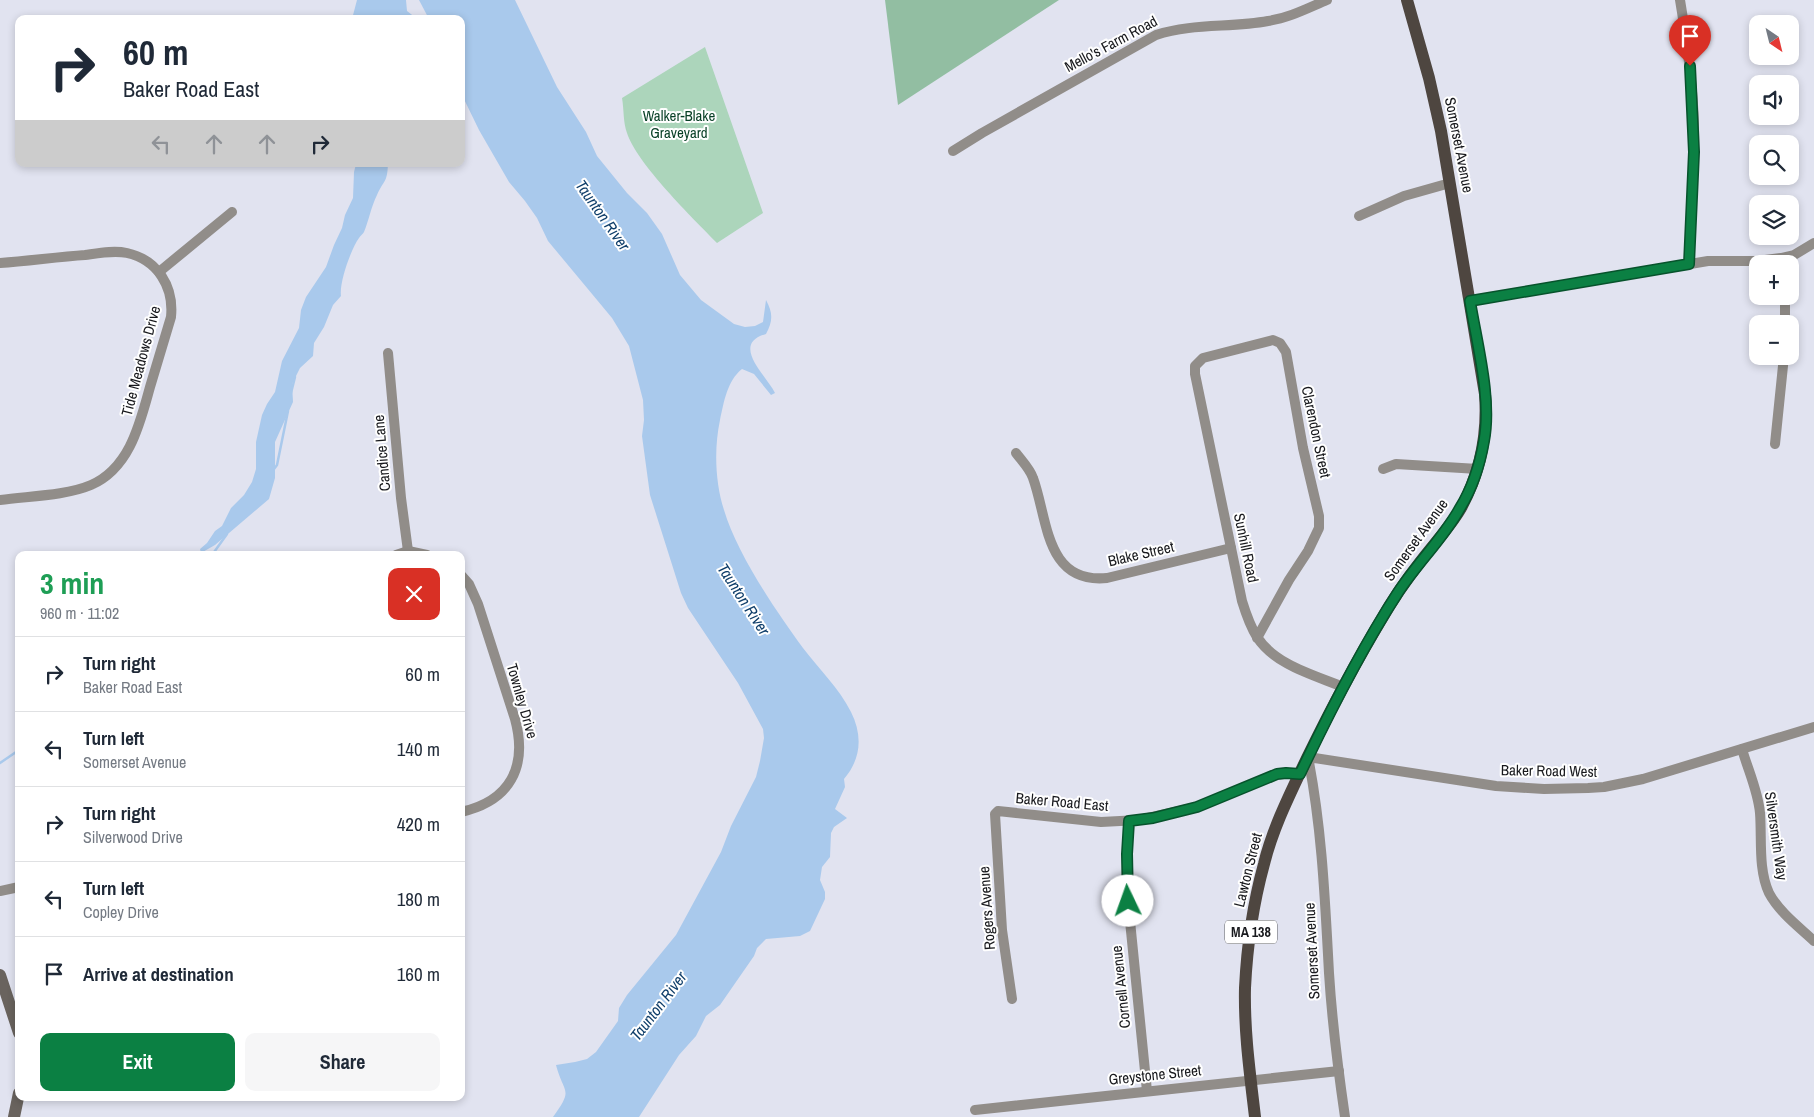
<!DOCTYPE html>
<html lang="en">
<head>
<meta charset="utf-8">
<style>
  body { margin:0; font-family:"Archivo Narrow",sans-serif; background:#f6f6f7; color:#1f2937; height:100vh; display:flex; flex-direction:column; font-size:19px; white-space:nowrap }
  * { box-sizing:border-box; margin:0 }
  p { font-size:16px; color:#747a83 }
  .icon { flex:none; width:28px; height:28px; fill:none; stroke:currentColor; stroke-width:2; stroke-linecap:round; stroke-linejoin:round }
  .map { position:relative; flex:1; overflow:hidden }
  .details { position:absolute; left:15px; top:551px; width:450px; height:550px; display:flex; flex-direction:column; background:#fff; border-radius:10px; box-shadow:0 2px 8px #0003 }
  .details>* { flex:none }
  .guide { position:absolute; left:15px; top:15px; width:450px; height:152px; border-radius:10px; box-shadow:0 2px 8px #0003; background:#fff; color:#1f2937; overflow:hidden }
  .needle { width:32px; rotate:145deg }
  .fabs { position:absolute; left:1749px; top:15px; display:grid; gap:10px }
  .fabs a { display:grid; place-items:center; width:50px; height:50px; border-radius:10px; background:#fff; box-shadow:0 2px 8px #0003; font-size:25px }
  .pin { position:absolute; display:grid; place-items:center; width:42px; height:42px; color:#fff; margin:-51px -21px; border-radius:50% 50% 50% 0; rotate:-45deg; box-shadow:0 0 5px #0007 }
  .pin .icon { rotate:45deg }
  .me { position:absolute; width:55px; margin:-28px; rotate:357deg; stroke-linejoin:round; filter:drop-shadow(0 0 4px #0008) }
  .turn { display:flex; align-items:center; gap:18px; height:105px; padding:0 25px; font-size:22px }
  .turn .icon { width:65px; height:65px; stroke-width:2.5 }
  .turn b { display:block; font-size:35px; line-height:42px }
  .lanes { display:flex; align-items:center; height:48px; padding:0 25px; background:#0003; justify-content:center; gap:25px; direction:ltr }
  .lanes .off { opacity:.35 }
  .round { display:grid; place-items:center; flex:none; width:52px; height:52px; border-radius:10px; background:#f6f6f7 }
  .summary { display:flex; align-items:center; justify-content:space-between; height:85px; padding:0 25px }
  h1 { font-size:30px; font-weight:700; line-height:38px; color:#1e9e55 }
  .button { display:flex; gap:10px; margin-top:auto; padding:10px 25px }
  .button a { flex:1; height:58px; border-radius:10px; background:#0b8043; color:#fff; font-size:20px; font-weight:700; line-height:58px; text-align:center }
  .button a+a { background:#f6f6f7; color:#1f2937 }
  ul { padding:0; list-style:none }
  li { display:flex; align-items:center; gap:15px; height:75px; padding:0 25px; border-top:1px solid #e0e1e3 }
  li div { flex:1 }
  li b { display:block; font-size:19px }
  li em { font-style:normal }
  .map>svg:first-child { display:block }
  .green { fill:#acd5bb }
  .forest { fill:#92bea2 }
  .water { fill:#a9c9ec }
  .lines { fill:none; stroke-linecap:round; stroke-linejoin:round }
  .stream { stroke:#a9c9ec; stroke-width:2.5 }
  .minor { stroke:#918d89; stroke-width:10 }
  .secondary { stroke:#69635e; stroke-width:12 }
  .primary { stroke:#4e4640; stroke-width:12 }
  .route-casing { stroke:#07532c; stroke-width:12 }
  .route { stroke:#0b8043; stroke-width:9 }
  .labels { text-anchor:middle; stroke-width:4; stroke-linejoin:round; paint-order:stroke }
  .shield { fill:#fff; stroke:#5d5e61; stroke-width:1 }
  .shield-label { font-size:14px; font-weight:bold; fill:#18191d }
  .street-label { font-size:15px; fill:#18191d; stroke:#fff }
  .park-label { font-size:15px; fill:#073f25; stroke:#fff }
  .water-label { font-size:16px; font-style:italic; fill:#0f3e6a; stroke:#fff }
</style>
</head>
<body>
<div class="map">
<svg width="1814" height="1117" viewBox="0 0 1814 1117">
  <rect width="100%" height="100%" fill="#e1e3f0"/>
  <path class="green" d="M705,47L763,213L717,243C693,218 637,164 627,133C623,123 624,109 622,98Z"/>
  <path class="forest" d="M885,0H1059L898,105Z"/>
  <g class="water">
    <path d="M357,0H406L407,11L416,18L352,19Z"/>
    <path d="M419,0H515L557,87L586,132L597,156L627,193L647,213L662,234L680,275L701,300L734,324L745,327L755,326L763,322L766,300C773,313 773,321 766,334C730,344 766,375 775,393L771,395L754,374L742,369C727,381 724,402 720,420C714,448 715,482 724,510C737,554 776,611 803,648C819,669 839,688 851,712C863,736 861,759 844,779L845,787L835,809L847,818L834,827L831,833L830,857L822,867L820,880L825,892V899L810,931L800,936L766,939L757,948L754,956L720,1005L706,1016L696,1036L679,1055L639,1117H553C574,1088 564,1095 556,1065L575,1062L587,1059L596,1052L618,1021L619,1008L627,995L676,935L721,852L731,826L756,777L760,761L764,738L763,729L738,683L688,608L681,593L650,495L642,436L644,420L643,400L629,346L612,318L548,241L537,218L525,201L509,182L479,130L461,93V19H429Z"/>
    <path d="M356,164H388C387,184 384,179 377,195C371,207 369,220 364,232C363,234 360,236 359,238C351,249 339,283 341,296L333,305L324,327L314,343L313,356L300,368L292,384L293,402L275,442V478L269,499L215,545L201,553L200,549L207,543L215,531L222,526L231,508L244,495L252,482L256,469V442L262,415L267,404L275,392L282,361L299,328L301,310L306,297L326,267L334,245L342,228L345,215L353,198L354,172Z"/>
  </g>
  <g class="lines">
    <g class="stream">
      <path d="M291,393L295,377"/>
      <path d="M274,469L277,465L288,411"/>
      <path d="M212,555L227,534"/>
      <path d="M0,763L19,750"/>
    </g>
    <g class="minor">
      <path d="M1680,0C1687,42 1693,83 1694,126C1695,172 1690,218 1689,264"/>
      <path d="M953,151L982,133L1156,35C1192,23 1231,28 1268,21C1289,18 1308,8 1327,0"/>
      <path d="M1359,216L1404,196L1450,183"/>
      <path d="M0,263C28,261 57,257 85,255C99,253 114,250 127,253C158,260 174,287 171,317C164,340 157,363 150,387C140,423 130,468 91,485C65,496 28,496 0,500"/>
      <path d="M159,272L232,212"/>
      <path d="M1785,296V324"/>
      <path d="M1470,301L1708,261H1757L1781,258L1794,255L1814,243"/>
      <path d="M388,353L401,498L408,551"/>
      <path d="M1775,444L1784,356"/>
      <path d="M1016,453C1022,461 1030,469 1033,478C1048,519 1045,584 1107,578L1231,548"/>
      <path d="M1383,469L1396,464L1478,469"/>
      <path d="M396,555L408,551L427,555"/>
      <path d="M461,575L469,584L478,604L515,719C528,767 510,801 461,812"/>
      <path d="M1257,638L1289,580L1308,551L1319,528V516L1303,448L1286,352L1280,343L1273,340L1203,358L1195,366V374L1242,601C1246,614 1250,626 1257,637C1275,665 1314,675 1343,687"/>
      <path d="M1742,749C1748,770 1758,791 1760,813C1762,839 1758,869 1769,893C1779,912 1799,927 1814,941"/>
      <path d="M1129,821L1127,854L1128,901L1147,1091"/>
      <path d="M0,891L19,887"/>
      <path d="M1012,999L1002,930L995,814L998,811L1101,822L1139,820L1197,807L1277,774L1286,773L1299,774"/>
      <path d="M975,1110L1339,1071"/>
      <path d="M1345,1117C1338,1069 1332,1021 1329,973C1325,900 1322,828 1308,757L1496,786L1544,789L1588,788L1604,787L1643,779L1814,727"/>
    </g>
    <g class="secondary">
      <path d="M0,975L19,1033"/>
      <path d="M14,1117L19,1093"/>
    </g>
    <path class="primary" d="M1255,1117C1250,1074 1244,1031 1245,988C1247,946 1253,904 1264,864C1273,827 1291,792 1307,758C1330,711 1354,665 1381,620C1393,599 1406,580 1421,561C1434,544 1450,527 1461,508C1480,473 1488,434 1485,394L1441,131L1429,78L1407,0"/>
  </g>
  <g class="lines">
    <g class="route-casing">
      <path id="route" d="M1128,901L1127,854L1129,821L1153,818L1197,807L1277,774L1286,773L1300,774C1329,713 1360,651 1397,594C1416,564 1443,539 1460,508C1473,487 1480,464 1484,441C1492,399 1477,344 1470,301L1689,264L1694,152L1690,66"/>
    </g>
    <use href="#route" class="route"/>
  </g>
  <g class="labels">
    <rect class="shield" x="1225" y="920.5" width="52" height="23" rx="4"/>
    <g class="shield-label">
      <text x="1251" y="937">MA 138</text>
    </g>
    <g class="street-label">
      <text transform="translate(1111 44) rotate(-28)" y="5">Mello's Farm Road</text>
      <text transform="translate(1459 145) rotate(79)" y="5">Somerset Avenue</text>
      <text transform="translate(141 361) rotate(-75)" y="5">Tide Meadows Drive</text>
      <text transform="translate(1316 432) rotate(78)" y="5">Clarendon Street</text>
      <text transform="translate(382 453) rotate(-95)" y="5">Candice Lane</text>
      <text transform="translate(1416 540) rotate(-54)" y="5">Somerset Avenue</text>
      <text transform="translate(1246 548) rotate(78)" y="5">Sunhill Road</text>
      <text transform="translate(1141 554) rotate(-13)" y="5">Blake Street</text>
      <text transform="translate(522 701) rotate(74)" y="5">Townley Drive</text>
      <text transform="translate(1549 771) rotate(1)" y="5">Baker Road West</text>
      <text transform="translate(1062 802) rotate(5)" y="5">Baker Road East</text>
      <text transform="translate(1776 836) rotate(82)" y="5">Silversmith Way</text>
      <text transform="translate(1248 870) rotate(-76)" y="5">Lawton Street</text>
      <text transform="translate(987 908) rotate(-94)" y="5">Rogers Avenue</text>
      <text transform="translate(1312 951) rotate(-93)" y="5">Somerset Avenue</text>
      <text transform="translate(1121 987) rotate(-96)" y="5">Cornell Avenue</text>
      <text transform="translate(1155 1075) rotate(-6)" y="5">Greystone Street</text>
    </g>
    <g class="park-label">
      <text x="679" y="121">Walker-Blake<tspan x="679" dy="17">Graveyard</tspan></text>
    </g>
    <g class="water-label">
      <text transform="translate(603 215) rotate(55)" y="6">Taunton River</text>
      <text transform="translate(744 599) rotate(57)" y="6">Taunton River</text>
      <text transform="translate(658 1006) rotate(-53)" y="6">Taunton River</text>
    </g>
  </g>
</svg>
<div class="fabs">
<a><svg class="needle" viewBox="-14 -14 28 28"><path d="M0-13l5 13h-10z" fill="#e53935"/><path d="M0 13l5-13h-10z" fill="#747a83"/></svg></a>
<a><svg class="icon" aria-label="sound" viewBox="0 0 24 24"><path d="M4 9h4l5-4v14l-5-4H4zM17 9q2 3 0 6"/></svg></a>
<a><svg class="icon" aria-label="search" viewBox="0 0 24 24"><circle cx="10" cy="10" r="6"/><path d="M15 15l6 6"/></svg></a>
<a><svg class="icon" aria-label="layers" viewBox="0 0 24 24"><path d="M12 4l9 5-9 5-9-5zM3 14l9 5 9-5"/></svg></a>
<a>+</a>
<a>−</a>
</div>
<div class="pin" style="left:1690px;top:66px;background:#d93025"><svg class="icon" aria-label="arrive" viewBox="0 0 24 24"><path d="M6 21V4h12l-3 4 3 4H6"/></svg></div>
<svg class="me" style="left:1128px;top:901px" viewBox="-20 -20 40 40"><circle r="19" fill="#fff"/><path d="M0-13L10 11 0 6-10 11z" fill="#0b8043"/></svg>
<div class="guide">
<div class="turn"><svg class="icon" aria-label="right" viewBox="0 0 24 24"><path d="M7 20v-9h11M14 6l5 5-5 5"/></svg><div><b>60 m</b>Baker Road East</div></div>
<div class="lanes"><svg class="icon off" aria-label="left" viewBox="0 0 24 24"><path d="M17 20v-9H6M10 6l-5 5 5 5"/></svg><svg class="icon off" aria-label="ahead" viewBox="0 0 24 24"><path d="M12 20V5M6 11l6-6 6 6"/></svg><svg class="icon off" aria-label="ahead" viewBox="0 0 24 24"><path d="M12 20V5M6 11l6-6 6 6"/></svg><svg class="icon" aria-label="right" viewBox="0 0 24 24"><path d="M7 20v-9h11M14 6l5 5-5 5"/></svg></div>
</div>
<section class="details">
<div class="summary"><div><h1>3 min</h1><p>960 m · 11:02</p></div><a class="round" style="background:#d93025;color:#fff"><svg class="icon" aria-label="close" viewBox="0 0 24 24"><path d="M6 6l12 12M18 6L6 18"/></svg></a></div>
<ul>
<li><svg class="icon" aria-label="right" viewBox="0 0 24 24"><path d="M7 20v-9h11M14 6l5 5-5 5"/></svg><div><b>Turn right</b><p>Baker Road East</p></div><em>60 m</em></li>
<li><svg class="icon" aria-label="left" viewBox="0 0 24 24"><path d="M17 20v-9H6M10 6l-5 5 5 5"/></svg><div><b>Turn left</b><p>Somerset Avenue</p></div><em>140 m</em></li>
<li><svg class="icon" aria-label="right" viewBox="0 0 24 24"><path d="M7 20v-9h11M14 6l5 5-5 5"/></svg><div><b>Turn right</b><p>Silverwood Drive</p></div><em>420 m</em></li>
<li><svg class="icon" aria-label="left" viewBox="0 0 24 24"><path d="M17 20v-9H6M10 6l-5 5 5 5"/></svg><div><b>Turn left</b><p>Copley Drive</p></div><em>180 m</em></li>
<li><svg class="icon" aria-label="arrive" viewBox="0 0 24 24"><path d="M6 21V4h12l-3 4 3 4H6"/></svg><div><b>Arrive at destination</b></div><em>160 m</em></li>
</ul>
<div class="button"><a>Exit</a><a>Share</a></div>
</section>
</div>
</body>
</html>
